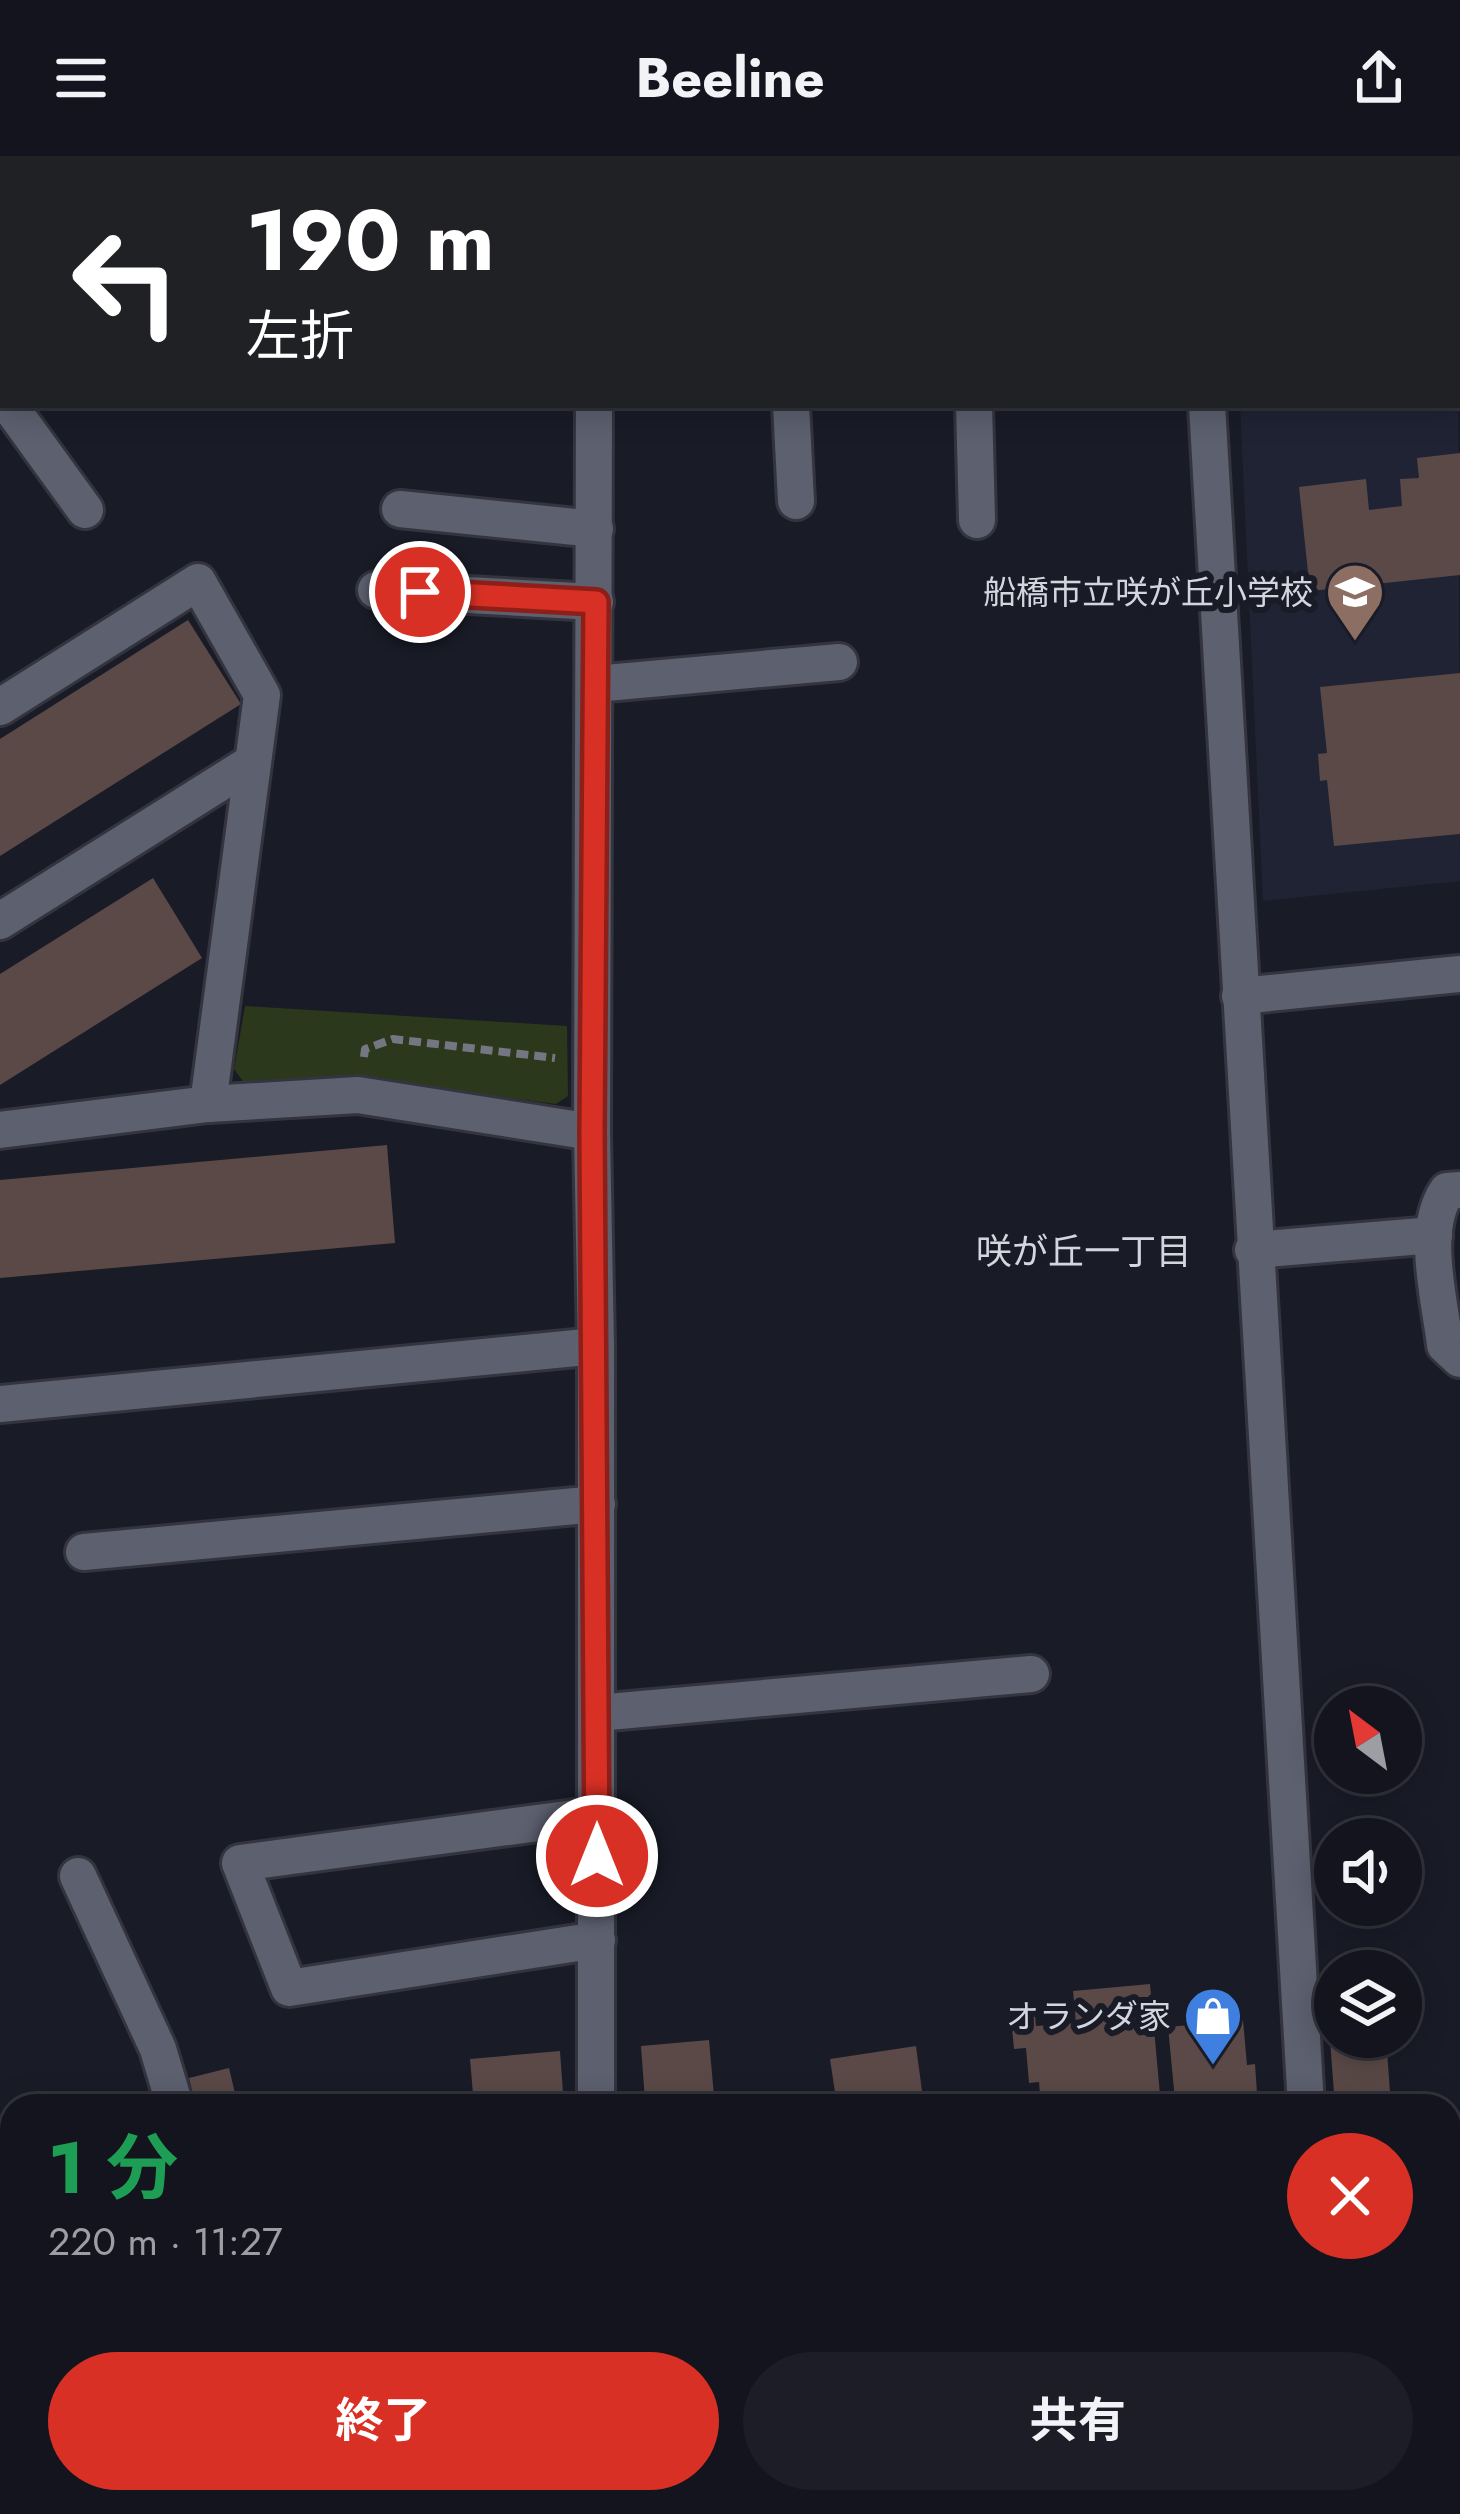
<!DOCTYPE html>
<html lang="ja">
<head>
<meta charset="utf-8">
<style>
  body { margin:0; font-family:Jost,"Noto Sans JP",sans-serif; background:#1c1d26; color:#f1f3f6; height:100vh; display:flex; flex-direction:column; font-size:45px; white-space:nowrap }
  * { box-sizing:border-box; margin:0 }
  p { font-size:39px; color:#9d9ea4 }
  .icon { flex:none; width:66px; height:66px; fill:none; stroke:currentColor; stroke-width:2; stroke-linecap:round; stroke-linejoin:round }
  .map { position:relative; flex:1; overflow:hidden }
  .side { position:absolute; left:0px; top:1938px; width:1461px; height:420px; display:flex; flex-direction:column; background:#13141d; border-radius:36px 36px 0 0; box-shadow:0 6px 30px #0003,0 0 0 3px #32333b }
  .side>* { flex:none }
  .guide { position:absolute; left:0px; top:0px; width:1461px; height:252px; box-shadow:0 6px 30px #0003,0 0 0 3px #32333b; background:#202124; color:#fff; overflow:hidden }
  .needle { width:78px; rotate:328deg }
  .buttons { position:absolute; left:1314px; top:1530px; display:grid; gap:24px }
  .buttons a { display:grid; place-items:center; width:108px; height:108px; border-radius:50%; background:#13141d; box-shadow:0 6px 30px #0003,0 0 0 3px #32333b; font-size:60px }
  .pin { position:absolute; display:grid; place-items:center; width:102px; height:102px; color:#fff; margin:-51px; border:6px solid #fff; border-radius:50%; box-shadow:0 3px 12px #0007 }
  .me { position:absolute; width:132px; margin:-66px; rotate:0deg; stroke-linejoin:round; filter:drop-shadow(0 0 9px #0008) }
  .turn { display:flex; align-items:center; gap:42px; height:252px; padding:0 48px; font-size:54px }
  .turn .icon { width:156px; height:156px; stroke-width:2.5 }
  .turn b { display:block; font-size:84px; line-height:102px }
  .round { display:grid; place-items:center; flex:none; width:126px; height:126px; border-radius:63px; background:#1c1d26 }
  .summary { display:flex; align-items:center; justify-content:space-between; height:204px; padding:0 48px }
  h1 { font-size:72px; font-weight:700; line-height:90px; color:#1e9e55 }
  .primary-button { display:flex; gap:24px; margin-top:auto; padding:24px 48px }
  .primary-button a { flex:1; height:138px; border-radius:72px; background:#d93025; color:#fff; font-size:48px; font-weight:700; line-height:138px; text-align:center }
  .primary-button a+a { background:#1c1d26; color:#f1f3f6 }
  header { display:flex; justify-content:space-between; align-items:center; height:156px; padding:0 48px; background:#13141d; font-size:54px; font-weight:700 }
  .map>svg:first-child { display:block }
  .built { fill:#202334 }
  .green { fill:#2b381b }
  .building { fill:#5a4947 }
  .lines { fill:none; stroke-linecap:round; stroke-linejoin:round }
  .minor-casing { stroke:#33343e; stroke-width:42 }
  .major-casing { stroke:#33343e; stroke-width:42 }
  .path { stroke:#747681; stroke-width:8; stroke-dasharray:12 6; stroke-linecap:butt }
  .minor { stroke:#5d606f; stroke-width:36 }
  .major { stroke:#3d818f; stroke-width:36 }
  .route-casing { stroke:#8d1f18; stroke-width:30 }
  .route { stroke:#d93025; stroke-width:21 }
  .labels { text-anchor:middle; stroke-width:12; stroke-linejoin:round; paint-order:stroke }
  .poi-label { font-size:33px; fill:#d4d6df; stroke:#191b27; text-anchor:end }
  .neighbourhood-label { font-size:36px; fill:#d4d6df; stroke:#191b27 }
</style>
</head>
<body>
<header><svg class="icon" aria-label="menu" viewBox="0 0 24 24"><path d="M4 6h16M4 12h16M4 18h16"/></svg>Beeline<svg class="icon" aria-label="share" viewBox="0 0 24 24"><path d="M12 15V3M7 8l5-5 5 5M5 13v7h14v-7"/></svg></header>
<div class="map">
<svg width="1460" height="2358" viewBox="0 0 1460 2358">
  <rect width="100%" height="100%" fill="#191b27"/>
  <path class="built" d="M1458,146L1460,725L1263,745L1240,249H1458Z"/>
  <path class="green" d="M245,850L567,870L568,940L556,948L352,923L247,931L234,913Z"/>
  <g class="building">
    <path d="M1460,297V419L1310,435L1299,331L1366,323L1369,354L1402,350L1400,323L1419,322L1417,302Z"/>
    <path d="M188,464L241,548L0,700V583Z"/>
    <path d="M1460,517V678L1334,690L1327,624L1320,625L1318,598L1327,597L1320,531Z"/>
    <path d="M153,722L202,802L0,929V818Z"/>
    <path d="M387,989L395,1087L0,1122V1024Z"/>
    <path d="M1150,1828L1161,1950H1041L1039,1926L1029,1927L1026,1892L1014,1893L1011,1861L1035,1859L1036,1870L1076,1867L1073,1835Z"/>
    <path d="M1328,1858H1335V1881H1386L1391,1950H1335Z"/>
    <path d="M1243,1864L1247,1909L1255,1908L1257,1937L1175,1944L1168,1871Z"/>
    <path d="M709,1884L714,1940L645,1945L641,1890Z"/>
    <path d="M916,1890L924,1950H837L830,1903Z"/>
    <path d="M560,1895L564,1950H474L470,1903Z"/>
    <path d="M229,1912L238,1950H196L189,1922Z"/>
    <path d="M554,2346H654L656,2358H556Z"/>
    <path d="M873,2346H948L952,2358H877Z"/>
  </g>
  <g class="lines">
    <g class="minor-casing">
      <g id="minor">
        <path d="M283,0L287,3"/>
        <path d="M1194,0V3"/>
        <path d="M251,3L253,0"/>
        <path d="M598,3V0"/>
        <path d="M1409,3L1437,0"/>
        <path d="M0,222L3,220"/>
        <path d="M9,249L85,354"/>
        <path d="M594,249L592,976L596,1190V1950"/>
        <path d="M791,249L796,345"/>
        <path d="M974,249L977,364"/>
        <path d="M1207,249L1306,1950"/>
        <path d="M400,353L595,373"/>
        <path d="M376,434L595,446"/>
        <path d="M595,528L839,506"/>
        <path d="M0,551L198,426L262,539L208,948"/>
        <path d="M0,765L253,606"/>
        <path d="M1240,840L1460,818"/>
        <path d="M0,974L208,948L358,939L592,976"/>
        <path d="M1460,1034L1447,1035C1420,1075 1440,1144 1445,1189L1460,1203"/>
        <path d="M1253,1094L1434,1079"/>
        <path d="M0,1248L596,1190"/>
        <path d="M84,1396L597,1348"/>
        <path d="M597,1557L1031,1518"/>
        <path d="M597,1659L240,1707L289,1832L597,1784"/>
        <path d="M78,1720L158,1893L175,1950"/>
        <path d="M0,2102L12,2143"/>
        <path d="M727,2346L731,2358"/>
        <path d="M1048,2356L1050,2346"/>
        <path d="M1430,2356V2358"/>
      </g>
    </g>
    <g class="major-casing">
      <g id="major">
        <path d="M1449,2004L1460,2003"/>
        <path d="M0,2150L12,2149"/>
      </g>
    </g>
    <path class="path" d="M364,901L365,893L393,883L555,902"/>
    <use href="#minor" class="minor"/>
    <use href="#major" class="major"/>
  </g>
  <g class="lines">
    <g class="route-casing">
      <path id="route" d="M420,436L596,446L592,976L597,1700"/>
    </g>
    <use href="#route" class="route"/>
  </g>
  <defs>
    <g id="school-pin" transform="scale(3)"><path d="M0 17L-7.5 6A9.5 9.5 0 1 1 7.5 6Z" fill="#8d6e63" stroke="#191b27"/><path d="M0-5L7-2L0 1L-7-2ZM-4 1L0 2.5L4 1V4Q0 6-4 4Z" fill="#fff"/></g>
    <g id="shop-pin" transform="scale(3)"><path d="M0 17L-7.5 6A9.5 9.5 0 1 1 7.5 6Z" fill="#3f7fe0" stroke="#191b27"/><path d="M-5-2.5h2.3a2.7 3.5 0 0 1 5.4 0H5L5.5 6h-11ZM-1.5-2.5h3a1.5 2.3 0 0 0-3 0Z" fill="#fff"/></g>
  </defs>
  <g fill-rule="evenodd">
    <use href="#school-pin" x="1355" y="436"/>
    <use href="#shop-pin" x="1213" y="1860"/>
  </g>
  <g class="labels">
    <g class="poi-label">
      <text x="1313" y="448">船橋市立咲が丘小学校</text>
      <text x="1171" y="1872">オランダ家</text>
    </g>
    <g class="neighbourhood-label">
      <text x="1084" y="1108">咲が丘一丁目</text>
    </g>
  </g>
</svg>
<div class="buttons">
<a><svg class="needle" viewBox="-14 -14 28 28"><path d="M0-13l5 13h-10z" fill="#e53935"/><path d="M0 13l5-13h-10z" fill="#9d9ea4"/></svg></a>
<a><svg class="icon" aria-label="sound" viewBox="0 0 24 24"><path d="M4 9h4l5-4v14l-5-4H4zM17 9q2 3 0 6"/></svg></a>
<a><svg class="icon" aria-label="layers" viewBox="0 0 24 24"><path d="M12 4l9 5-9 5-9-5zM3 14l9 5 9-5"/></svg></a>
</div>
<div class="pin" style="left:420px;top:436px;background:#d93025"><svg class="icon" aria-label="arrive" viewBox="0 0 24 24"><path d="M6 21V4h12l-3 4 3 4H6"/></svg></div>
<svg class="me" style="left:597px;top:1700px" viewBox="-20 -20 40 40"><circle r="17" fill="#d93025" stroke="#fff" stroke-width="3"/><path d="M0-11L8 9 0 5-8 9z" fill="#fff"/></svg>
<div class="guide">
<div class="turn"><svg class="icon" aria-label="left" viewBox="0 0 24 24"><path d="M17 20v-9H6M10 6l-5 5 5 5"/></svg><div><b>190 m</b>左折</div></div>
</div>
<section class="side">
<div class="summary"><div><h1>1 分</h1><p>220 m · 11:27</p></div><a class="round" style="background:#d93025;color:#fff"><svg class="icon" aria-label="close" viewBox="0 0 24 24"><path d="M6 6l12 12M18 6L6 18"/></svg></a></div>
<div class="primary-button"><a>終了</a><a>共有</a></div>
</section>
</div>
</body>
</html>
